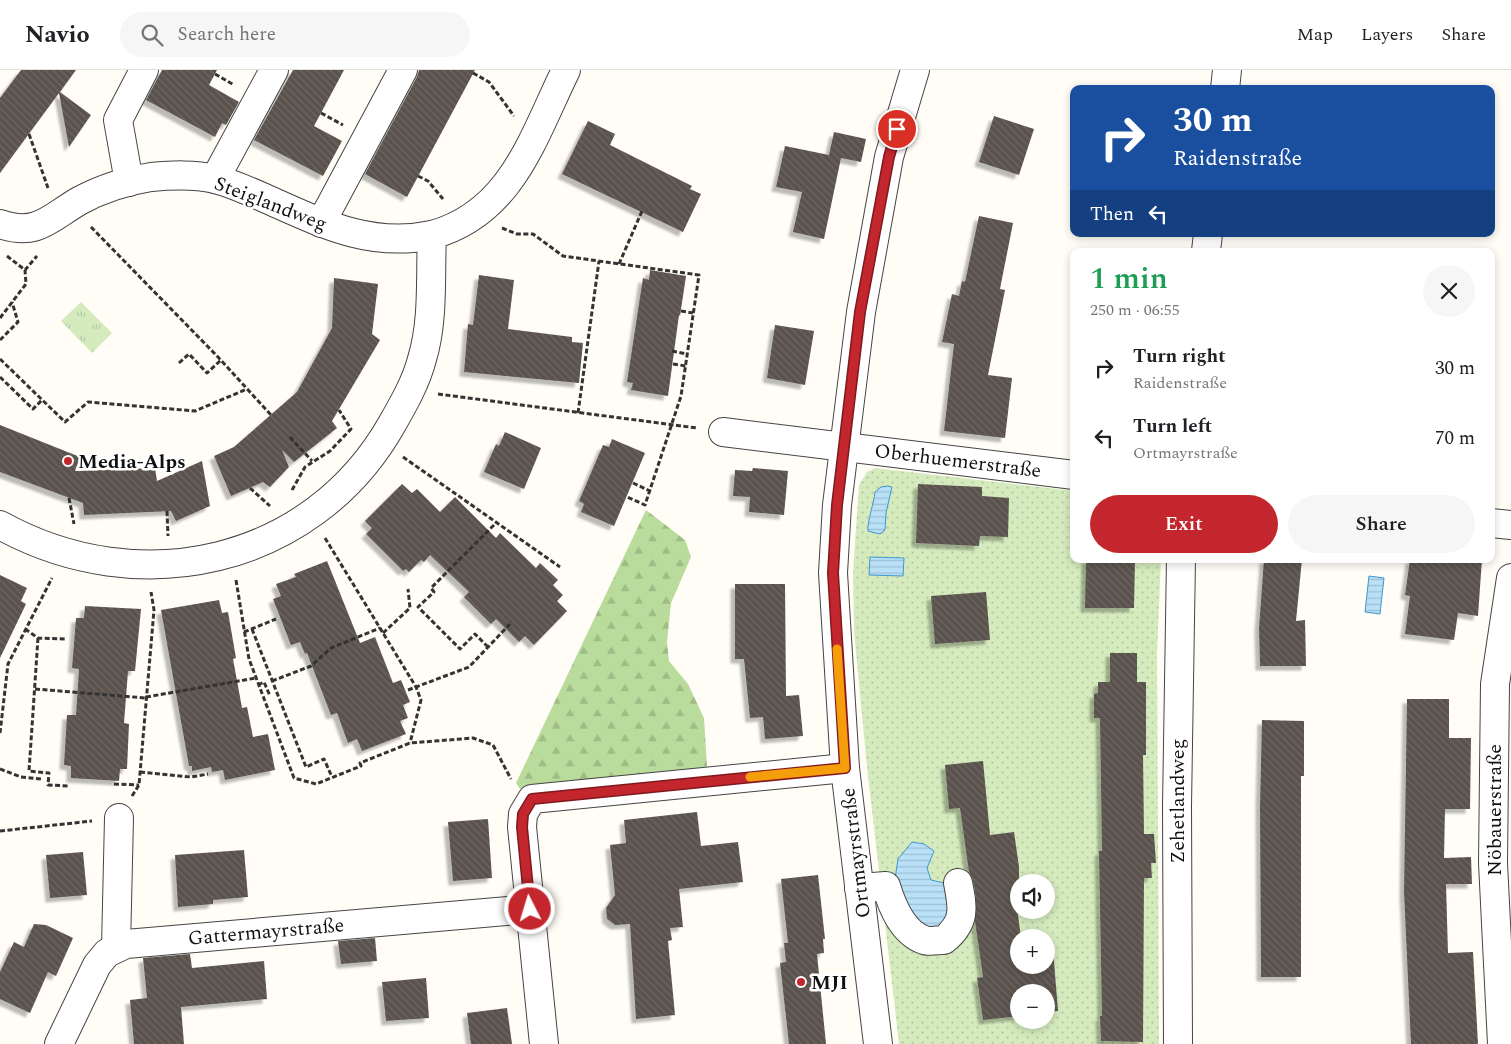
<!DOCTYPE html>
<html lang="en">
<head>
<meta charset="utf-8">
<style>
  body { margin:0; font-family:Spectral,serif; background:#f6f6f6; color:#202124; height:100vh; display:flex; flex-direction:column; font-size:19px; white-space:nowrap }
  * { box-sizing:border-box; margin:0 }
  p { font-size:16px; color:#757577 }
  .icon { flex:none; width:28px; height:28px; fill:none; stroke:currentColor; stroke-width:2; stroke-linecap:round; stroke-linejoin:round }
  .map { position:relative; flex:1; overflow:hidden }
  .side { position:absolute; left:1070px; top:178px; width:425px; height:315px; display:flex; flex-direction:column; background:#fff; border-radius:10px; box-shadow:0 2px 8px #0003 }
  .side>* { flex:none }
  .top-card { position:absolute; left:1070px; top:15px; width:425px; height:152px; border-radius:10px; box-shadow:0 2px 8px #0003; background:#1a4fa0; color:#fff; overflow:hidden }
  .tools { position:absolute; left:1010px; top:804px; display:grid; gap:10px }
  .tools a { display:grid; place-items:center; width:45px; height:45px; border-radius:50%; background:#fff; box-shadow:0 2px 8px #0003; font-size:25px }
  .pin { position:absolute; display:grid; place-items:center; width:42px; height:42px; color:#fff; margin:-21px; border:2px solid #fff; border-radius:50%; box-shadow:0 1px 5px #0007 }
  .me { position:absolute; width:55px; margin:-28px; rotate:355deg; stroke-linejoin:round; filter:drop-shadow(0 0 4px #0008) }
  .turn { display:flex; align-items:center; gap:18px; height:105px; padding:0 20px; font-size:22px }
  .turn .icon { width:65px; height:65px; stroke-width:2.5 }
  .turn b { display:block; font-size:35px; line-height:42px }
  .then { display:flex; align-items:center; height:48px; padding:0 20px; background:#0003; gap:10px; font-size:19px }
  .round { display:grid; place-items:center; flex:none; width:52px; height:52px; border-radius:26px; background:#f6f6f6 }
  .headline { display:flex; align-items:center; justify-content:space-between; height:85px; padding:0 20px }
  h1 { font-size:30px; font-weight:600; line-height:38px; color:#1e9e55 }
  .primary-button { display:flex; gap:10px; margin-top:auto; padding:10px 20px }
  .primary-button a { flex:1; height:58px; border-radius:30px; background:#c4262e; color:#fff; font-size:20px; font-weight:600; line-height:58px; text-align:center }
  .primary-button a+a { background:#f6f6f6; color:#202124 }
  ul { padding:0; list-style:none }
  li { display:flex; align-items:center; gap:15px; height:70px; padding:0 20px }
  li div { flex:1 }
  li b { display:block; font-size:19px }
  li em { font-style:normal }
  header { display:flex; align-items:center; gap:30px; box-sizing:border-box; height:70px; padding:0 25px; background:#fff; border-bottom:1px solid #e0e0e0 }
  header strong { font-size:24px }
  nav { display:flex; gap:28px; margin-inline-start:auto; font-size:18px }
  .search { width:350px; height:45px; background:#f6f6f6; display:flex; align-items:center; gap:12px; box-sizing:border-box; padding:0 18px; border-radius:28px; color:#757577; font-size:19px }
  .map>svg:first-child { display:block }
  .grass { fill:url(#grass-tufts) }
  .forest { fill:url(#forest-firs) }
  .garden { fill:url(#garden-dots); fill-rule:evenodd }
  .water { fill:url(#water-rules); stroke:#3f96cf }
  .building { fill:url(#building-back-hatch); filter:url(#shadow) }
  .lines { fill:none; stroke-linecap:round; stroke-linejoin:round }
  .minor-casing { stroke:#444; stroke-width:30 }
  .path { stroke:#333; stroke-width:3; stroke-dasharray:5 2.5; stroke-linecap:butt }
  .minor { stroke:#fff; stroke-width:28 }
  .route-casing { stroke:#7f191e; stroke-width:12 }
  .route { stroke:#c4262e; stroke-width:9 }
  .slow { stroke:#f59e0b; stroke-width:9 }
  .poi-dot { fill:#c4262e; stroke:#fff; stroke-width:2 }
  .labels { text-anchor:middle; stroke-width:5; stroke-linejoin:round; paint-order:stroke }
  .street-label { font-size:20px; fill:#111; stroke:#fff }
  .poi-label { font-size:20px; font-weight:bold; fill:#111; stroke:#fff; text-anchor:start }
</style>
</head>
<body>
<header>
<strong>Navio</strong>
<div class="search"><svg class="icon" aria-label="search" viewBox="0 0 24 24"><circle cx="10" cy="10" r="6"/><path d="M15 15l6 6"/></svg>Search here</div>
<nav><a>Map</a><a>Layers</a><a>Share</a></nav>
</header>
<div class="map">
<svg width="1511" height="974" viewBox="0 0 1511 974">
  <defs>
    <pattern id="grass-tufts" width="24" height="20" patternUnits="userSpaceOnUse" patternTransform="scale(1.25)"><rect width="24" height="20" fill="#d5ebbd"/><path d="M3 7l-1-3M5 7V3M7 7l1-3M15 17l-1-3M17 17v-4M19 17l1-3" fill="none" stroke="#b6c8a1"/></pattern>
    <pattern id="forest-firs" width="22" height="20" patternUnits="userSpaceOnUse" patternTransform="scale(1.25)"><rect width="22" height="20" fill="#b9dc9c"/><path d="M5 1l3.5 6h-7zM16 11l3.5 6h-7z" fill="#9ebc85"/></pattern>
    <pattern id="garden-dots" width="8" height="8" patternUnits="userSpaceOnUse" patternTransform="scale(1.25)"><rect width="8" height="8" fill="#d5ebbd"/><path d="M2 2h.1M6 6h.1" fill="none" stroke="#b6c8a1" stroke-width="1.8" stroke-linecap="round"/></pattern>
    <pattern id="water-rules" width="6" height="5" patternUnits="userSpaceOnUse" patternTransform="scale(1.25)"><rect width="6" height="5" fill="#b9e0f7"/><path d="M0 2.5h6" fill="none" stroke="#9ebfd3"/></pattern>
    <pattern id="building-back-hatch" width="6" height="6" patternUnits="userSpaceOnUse" patternTransform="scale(1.25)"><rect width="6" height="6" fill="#5a524d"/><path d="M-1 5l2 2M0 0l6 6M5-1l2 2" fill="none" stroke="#6d6662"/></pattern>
    <filter id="shadow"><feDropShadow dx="-4.5" dy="4.5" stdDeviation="1" flood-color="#0004"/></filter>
  </defs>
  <rect width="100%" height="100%" fill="#fffdf5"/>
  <path class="grass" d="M81,232L112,263L92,283L61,251Z"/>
  <path class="forest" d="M646,440L685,470L691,487L671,533L667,572L669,591L688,614L704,648L707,697L526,716L520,719L516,713Z"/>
  <path class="garden" d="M875,398L1074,421V489H1161L1157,583L1159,974H899L867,697L854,561L853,502L859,415L867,402ZM1019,812H1046V840H1019ZM1019,868H1046V895H1019ZM1019,922H1046V950H1019Z"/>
  <g class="water">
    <path d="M888,416L892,417L886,443L885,460L880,464L868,461C867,452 874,433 875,422L881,417Z"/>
    <path d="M870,487L904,488L903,506L869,505Z"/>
    <path d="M1369,506L1384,508L1380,544L1365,542Z"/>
    <path d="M912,772L924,774L934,781L927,798L931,810L944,813L951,832L944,857L929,859L917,856L895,809L898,789Z"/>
  </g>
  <g class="building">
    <path d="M21,0H76L60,22L91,45L69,77L59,23L0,103V28Z"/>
    <path d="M162,0H217L209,15L239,32L226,55L222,53L215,67L146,30Z"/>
    <path d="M293,0H344L314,56L342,71L323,106L254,70Z"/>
    <path d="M419,0H475L407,127L365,104L417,7Z"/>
    <path d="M994,46L1034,59L1019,105L979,92Z"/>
    <path d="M588,51L615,64L610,75L692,116L690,119L701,124L683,162L562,104Z"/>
    <path d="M834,62L866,69L861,92L841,88L824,169L793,162L802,122L776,117L785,76L829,85Z"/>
    <path d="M979,146L1013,153L1000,219L1005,220L988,305L1012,308L1005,368L944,361L954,274L942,272L952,224L959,226L962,211L965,212Z"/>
    <path d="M650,200L686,206L680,246L679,245L668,326L631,320L633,313L627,312L643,208L649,210Z"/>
    <path d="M479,205L514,210L508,259L572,267V272L583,273L579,313L464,302L468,254L473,255Z"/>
    <path d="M334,208L378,214L372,264L380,270L332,351L337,358L294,392L282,380L289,397L270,417L263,412L231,426L214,386L234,377L297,322L332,258Z"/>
    <path d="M775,255L814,261L805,315L767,308Z"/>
    <path d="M0,355L80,387L75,401L155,398L157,411L202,391L210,436L176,451L171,441L84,445L83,433L0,402Z"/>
    <path d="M505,362L541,378L524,419L484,402L496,374L499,376Z"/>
    <path d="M612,369L645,383L614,456L581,442L584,434L579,431L603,375L609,377Z"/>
    <path d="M753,398L788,401L784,445L749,442L750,427L733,426L735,400L752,401Z"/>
    <path d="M402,414L412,423L417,419L440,442L455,427L496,468L500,463L536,498L540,493L558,510L553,515L563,525L557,531L567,541L534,575L525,566L519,572L496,549L491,554L464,527L469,522L430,485L424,492L421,490L409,502L406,499L403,501L366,464L372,458L365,451Z"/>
    <path d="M918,414L982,417V426L1009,428L1008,467L980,466L979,476L916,473Z"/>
    <path d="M1086,489H1135L1134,538H1085Z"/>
    <path d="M1264,489H1302L1296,551L1305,550L1306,596H1260L1259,558Z"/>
    <path d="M1410,489H1482L1478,546L1458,543L1454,570L1405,564L1410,526L1405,525Z"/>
    <path d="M327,491L360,573L375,567L393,613L401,610L410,632L403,635L408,648L400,651L406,664L362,681L357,669L348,673L337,643L331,645L307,583L305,584L300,572L291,575L273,529L281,526L276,514L296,507L294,504Z"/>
    <path d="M0,505L27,518L21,531L26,534L0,588Z"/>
    <path d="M735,514H785L786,626L799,625L803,666L765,669L763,647L750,648L744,589H735Z"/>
    <path d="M986,522L990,570L935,574L931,526Z"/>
    <path d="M219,530L222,543L228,542L236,588L233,589L242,638L247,637L253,667L268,664L275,700L225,710L223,700L212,702L211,697L192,701V696H189L161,540Z"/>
    <path d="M85,536L141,539L135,601H128L124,653L129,654L127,699H120L119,711L71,708V696L64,695L67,645H76L79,599L72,598L76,548H84Z"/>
    <path d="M1110,583H1137V612H1146V685H1143L1144,764H1154L1156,793H1151L1152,808H1144L1143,972L1101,971L1100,946H1102L1099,781H1102L1100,648H1094V624L1098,623V612H1110Z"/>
    <path d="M1407,629H1449V668H1471L1470,739H1445L1444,788L1471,787L1472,814H1446L1447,849L1448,883L1473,882L1478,974H1411L1404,822Z"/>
    <path d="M1262,650L1304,651V706H1301V907H1261L1260,737Z"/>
    <path d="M983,691L990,765L1014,762L1019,797V821L1015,822L1021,868H1019V895H1046V880L1053,879L1058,941L1046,942V922H1019V946L983,950L977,908L983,907L975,851L976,828L973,810L969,802L960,738L949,739L945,695Z"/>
    <path d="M697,742L701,776L738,772L743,812L679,819L683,857L670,858L672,870L668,871L675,945L636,949L630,854L615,855L607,849L606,838L615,825L610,775L626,773L624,750Z"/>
    <path d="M488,749L492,808L453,811L448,752Z"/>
    <path d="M244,780L248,827L213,830V834L178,837L175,785Z"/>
    <path d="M83,782L87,825L50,828L46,785Z"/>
    <path d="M818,805L825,869H823L824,883L817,884L826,974H789L780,893L786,892L784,873H788L781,809Z"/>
    <path d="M34,854L46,855L73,868L56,906L48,902L30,943L0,929V902L14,872L24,877Z"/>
    <path d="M375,868L377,891L341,894L338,871Z"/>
    <path d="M190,884L192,898L264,891L267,929L181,937L184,974H134L130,930L147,928L143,888Z"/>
    <path d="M426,908L429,948L386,951L382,912Z"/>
    <path d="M507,938L512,974H471L467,943Z"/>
  </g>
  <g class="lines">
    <g class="minor-casing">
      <g id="minor">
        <path d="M1225,19L1227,0"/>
        <path d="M215,109L274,0"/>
        <path d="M129,112L118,50L144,0"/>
        <path d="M321,153L403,0"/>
        <path d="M0,154C37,167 50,148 79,131C101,119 126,111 151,107C173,105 194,104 215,109C234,114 251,122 269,130C323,154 371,178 432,165"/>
        <path d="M1206,181L1208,164"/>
        <path d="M723,362L1074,405"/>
        <path d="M1491,453L1511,455"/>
        <path d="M0,455C139,532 312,495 392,354C404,333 416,312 422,289C434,250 430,205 432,165C512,143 533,67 566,0"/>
        <path d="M859,818L886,816C892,836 902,862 924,870C929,872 938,870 944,870C966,852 963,838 958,813"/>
        <path d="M116,877L119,748"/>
        <path d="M59,974L97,895L107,883L126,874L530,839"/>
        <path d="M544,974L522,757L523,744L532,729L845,698"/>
        <path d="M878,974L845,698L833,503L837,435L861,242L889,87L915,0"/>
        <path d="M1178,974L1177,736L1181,489"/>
        <path d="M1502,974L1493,793L1495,614L1511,508"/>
      </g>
    </g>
    <g class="path">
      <path d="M473,3L489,12L514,46"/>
      <path d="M215,4L234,15"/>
      <path d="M321,43L343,55"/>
      <path d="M29,64L48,118"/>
      <path d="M418,106L428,111L443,129"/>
      <path d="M91,157L218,287L271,345"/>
      <path d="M502,158L517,164H533L563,186L699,205L681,326L645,435L627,427"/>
      <path d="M7,186L25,200L37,186"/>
      <path d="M619,194L642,141"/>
      <path d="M681,241L693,243"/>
      <path d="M0,248L26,214L25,200"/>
      <path d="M0,270L18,252L12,232"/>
      <path d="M672,281L687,284"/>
      <path d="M0,289L65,352L88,332L195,341L247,319"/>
      <path d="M179,293L189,284L207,303L221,290"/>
      <path d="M673,294L686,296"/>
      <path d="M0,307L33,339L42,330"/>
      <path d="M438,324L697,358"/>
      <path d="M578,343L599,191"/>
      <path d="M290,367L312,391"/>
      <path d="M403,387L560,497"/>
      <path d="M633,413L650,421"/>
      <path d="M250,418L270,436"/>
      <path d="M292,420L305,397L330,381L351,359L339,340"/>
      <path d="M69,428L74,454"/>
      <path d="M167,441L168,466"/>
      <path d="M325,468L416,617L421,630L410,673"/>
      <path d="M236,510L249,589L294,708L316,714L361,696L360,693L410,673L473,668L493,675L511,709"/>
      <path d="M25,559L38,568L65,569"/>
      <path d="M252,559L306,697L324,689L332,707"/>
      <path d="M244,562L276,549"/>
      <path d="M383,563L410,538L408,519"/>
      <path d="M38,568L29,701L49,703L48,715L70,716"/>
      <path d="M488,577L475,564L460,579L418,537L434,522L431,518L497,452"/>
      <path d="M272,611L311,596L331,578L380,558"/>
      <path d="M258,615L264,612L270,626"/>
      <path d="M35,619L146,628"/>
      <path d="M408,620L469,597L510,554"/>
      <path d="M146,627L256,608"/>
      <path d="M0,663L8,594L52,508"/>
      <path d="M0,699L21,707L41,709"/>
      <path d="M140,702L191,707L208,704"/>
      <path d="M114,714L139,715"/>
      <path d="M132,726L139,715L154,540L151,522"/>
      <path d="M0,761L92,751"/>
    </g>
    <use href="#minor" class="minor"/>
  </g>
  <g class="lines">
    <g class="route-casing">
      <path id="route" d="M530,839L522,757L523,744L532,729L845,698L833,503L837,435L860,242L889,87L897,59"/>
    </g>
    <use href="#route" class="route"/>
    <path class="slow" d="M750,707L845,698L837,579"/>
  </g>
  <g class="poi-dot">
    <circle cx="68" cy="391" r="5"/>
    <circle cx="801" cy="912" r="5"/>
  </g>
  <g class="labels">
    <g class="street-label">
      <text transform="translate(271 133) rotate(21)" y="7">Steiglandweg</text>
      <text transform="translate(958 390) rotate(7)" y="7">Oberhuemerstraße</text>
      <text transform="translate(1177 731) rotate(-90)" y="7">Zehetlandweg</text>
      <text transform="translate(1494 740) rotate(-90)" y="7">Nöbauerstraße</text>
      <text transform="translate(855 783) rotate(-97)" y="7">Ortmayrstraße</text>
      <text transform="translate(266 861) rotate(-5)" y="7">Gattermayrstraße</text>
    </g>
    <g class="poi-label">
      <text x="78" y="398">Media-Alps</text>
      <text x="811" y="919">MJI</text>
    </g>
  </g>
</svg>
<div class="tools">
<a><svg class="icon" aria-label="sound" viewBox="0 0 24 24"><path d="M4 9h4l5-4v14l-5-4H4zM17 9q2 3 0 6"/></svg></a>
<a>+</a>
<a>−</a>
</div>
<div class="pin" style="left:897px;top:59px;background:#d93025"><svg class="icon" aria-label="arrive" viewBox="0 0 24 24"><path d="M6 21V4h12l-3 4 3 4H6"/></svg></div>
<svg class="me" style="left:530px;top:839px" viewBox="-20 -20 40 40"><circle r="17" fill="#c4262e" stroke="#fff" stroke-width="3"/><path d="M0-11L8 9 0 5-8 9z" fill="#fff"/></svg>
<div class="top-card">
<div class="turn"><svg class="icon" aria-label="right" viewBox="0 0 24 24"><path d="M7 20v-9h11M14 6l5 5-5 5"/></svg><div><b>30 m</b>Raidenstraße</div></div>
<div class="then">Then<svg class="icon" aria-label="left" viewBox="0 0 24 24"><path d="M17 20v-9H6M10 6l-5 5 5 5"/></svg></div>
</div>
<section class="side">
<div class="headline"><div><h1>1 min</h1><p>250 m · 06:55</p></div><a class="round"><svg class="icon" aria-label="close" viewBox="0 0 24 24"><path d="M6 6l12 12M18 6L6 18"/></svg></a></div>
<ul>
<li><svg class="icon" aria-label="right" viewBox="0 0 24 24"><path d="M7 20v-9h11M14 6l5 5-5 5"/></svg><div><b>Turn right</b><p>Raidenstraße</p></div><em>30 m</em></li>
<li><svg class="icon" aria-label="left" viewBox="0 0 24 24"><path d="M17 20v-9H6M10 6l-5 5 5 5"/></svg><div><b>Turn left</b><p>Ortmayrstraße</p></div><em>70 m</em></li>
</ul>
<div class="primary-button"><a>Exit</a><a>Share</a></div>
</section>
</div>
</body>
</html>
